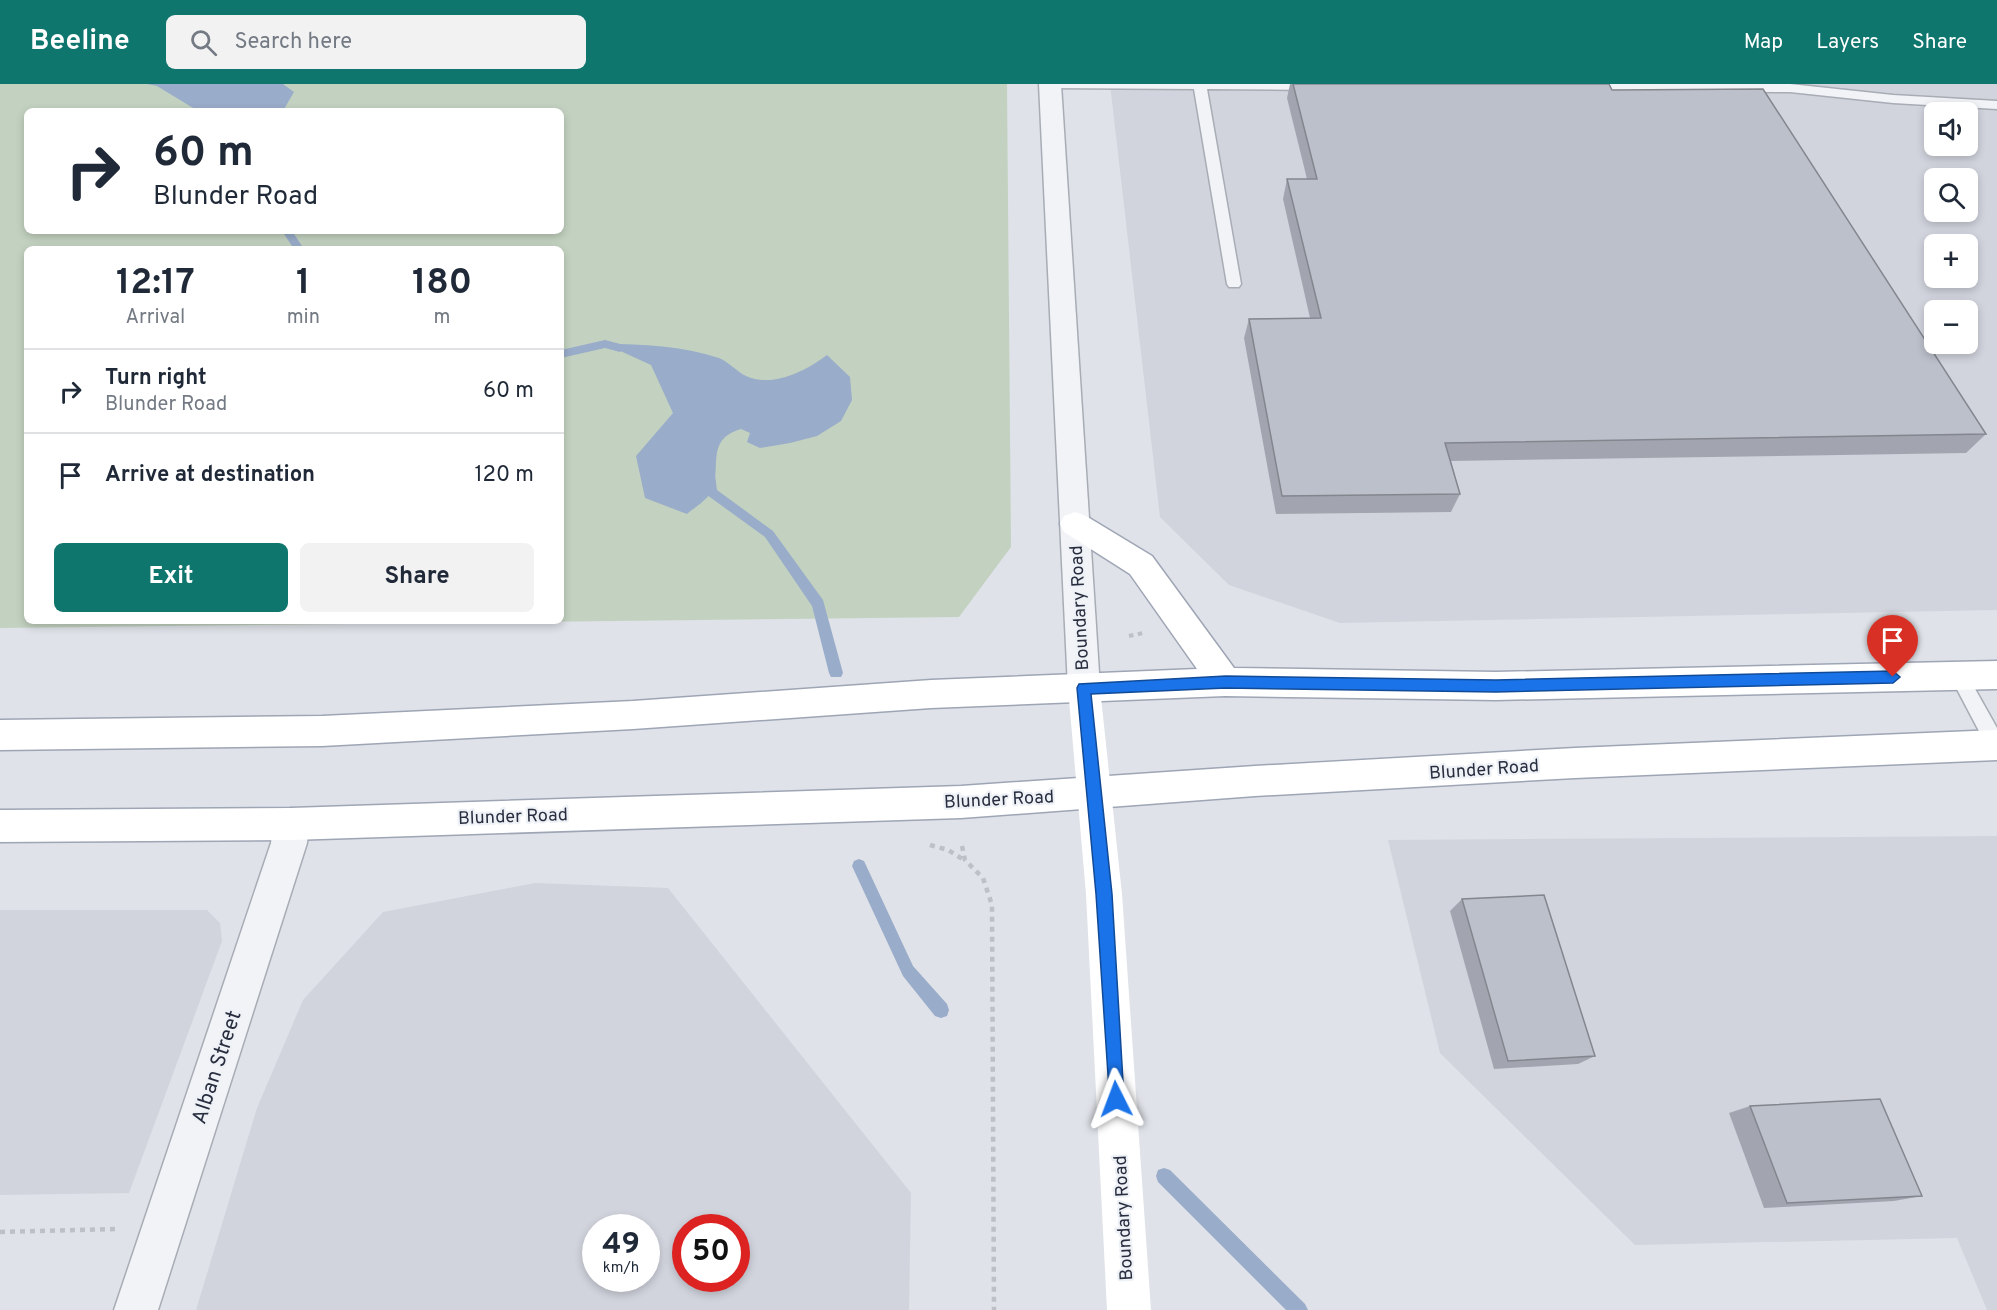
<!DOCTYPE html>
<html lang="en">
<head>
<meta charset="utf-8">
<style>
  body { margin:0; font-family:Overpass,sans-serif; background:#f2f2f3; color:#1f2937; height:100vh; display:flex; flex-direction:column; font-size:22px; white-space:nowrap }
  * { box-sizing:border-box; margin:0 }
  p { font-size:20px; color:#747a83 }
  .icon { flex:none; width:33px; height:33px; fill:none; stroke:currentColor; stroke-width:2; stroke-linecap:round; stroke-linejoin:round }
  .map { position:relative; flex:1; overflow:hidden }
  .drawer { position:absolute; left:24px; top:162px; width:540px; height:378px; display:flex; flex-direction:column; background:#fff; border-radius:9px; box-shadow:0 3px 9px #0003 }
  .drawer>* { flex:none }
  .banner { position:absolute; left:24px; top:24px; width:540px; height:126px; border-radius:9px; box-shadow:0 3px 9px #0003; background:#fff; color:#1f2937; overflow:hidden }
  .controls { position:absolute; left:1924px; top:18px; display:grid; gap:12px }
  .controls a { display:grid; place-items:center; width:54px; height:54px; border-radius:9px; background:#fff; box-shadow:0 3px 9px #0003; font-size:30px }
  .speed { position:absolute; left:582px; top:1130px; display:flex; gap:12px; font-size:30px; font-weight:700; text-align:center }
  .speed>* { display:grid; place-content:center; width:78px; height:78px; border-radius:50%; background:#fff; box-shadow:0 3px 9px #0003; line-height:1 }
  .speed small { font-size:15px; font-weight:400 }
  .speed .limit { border:9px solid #d22; background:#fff; color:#111 }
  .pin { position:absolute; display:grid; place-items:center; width:51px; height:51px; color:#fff; margin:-62px -26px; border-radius:50% 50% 50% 0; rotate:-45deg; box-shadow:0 0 6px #0007 }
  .pin .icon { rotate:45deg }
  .me { position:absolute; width:66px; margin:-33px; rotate:357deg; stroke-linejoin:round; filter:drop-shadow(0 0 4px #0008) }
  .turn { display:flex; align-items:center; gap:21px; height:126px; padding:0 30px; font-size:27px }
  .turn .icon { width:78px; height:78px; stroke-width:2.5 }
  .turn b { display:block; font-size:42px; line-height:51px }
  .eta { display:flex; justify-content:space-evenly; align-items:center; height:102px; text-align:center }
  .eta b { font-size:36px; font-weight:700; line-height:42px }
  .primary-button { display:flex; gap:12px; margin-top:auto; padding:12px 30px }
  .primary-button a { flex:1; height:69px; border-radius:9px; background:#0f766e; color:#fff; font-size:24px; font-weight:700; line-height:69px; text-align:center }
  .primary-button a+a { background:#f2f2f3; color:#1f2937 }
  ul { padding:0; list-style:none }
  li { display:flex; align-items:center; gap:18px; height:84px; padding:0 30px; border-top:2px solid #e0e1e3 }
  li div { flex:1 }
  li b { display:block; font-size:22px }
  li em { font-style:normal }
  header { display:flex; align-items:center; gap:36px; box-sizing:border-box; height:84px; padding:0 30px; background:#0f766e; color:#fff }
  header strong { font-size:28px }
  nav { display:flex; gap:33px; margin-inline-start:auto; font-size:21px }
  .search { width:420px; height:54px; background:#f2f2f3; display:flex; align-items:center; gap:15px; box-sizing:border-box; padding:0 21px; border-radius:9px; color:#747a83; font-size:22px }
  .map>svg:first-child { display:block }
  .built { fill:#d1d4dd; fill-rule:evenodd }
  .green { fill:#c3d2c0; fill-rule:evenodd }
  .water { fill:#99acc9 }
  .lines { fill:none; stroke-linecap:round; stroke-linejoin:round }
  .stream { fill:#99acc9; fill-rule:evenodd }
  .service-casing { stroke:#a8acb5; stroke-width:3 }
  .minor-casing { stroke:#a8acb5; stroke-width:3 }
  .tertiary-casing { stroke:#a8acb5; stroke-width:3 }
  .primary-casing { stroke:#9ea5b4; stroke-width:3 }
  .path-far1 { stroke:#bdc0c7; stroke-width:4; stroke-dasharray:4.5 4.5; stroke-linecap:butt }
  .path { stroke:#bdc0c7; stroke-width:4.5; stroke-dasharray:5 5; stroke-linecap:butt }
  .service { fill:#f1f3f7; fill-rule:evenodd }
  .minor { fill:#f1f3f7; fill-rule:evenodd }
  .tertiary { fill:#f1f3f7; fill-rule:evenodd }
  .secondary { fill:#fff; fill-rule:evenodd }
  .primary { fill:#fff; fill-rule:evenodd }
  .wall { fill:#a2a5af }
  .building { fill:#bcc0cb; stroke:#84868e; stroke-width:1.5 }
  .route { fill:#1a73e8; stroke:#114b97; stroke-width:1.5 }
  .labels { text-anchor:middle; stroke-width:4.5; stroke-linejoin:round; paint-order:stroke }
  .street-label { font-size:18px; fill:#282e3f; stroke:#eef1f6 }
  .near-street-label { font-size:21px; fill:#282e3f; stroke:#eef1f6 }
</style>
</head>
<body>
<header>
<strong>Beeline</strong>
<div class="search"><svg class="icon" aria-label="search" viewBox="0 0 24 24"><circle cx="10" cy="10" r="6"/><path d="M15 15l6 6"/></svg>Search here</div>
<nav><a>Map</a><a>Layers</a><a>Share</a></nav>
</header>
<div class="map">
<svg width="1997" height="1226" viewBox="0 0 1997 1226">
  <rect width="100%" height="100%" fill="#dfe2e8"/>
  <g class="built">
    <path d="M1110,0H1997V526L1340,539L1229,501L1160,433ZM1935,28H1968V62H1935ZM1935,94H1968V128H1935ZM1935,160H1968V194H1935ZM1935,226H1968V260H1935Z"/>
    <path d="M1997,752V1226H1987L1957,1154L1635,1161L1440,969L1388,756Z"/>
    <path d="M535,799L668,804L911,1109L909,1226H196L257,1024L303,916L383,828ZM596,1143H646V1194H596ZM686,1143H736V1194H686Z"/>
    <path d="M0,826H207L220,839L222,857L129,1109L0,1111Z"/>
  </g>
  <path class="green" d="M0,0H1007L1011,463L959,533L0,544ZM27,27H561V147H27ZM27,165H561V537H27Z"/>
  <g class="water">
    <path d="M147,0H283L294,8L283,27H198L157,2Z"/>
    <path d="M605,260C642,260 683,262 719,274C729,278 737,288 746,292C773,304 806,287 827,271L850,293L852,316L841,337L817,352L790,359L760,364L747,358L750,349L741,345C704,356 723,384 711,408C707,416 694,424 687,430L645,414L636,372L673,329L651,281Z"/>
  </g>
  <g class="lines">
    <g class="stream">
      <path d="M282,147H292L304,165H294Z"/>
      <path d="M605,256L624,261L625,264L620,268L605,264L561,274V266Z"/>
      <path d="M709,387L715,391L717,406L773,447L823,516L843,589L841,593H831L829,589L812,522L765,453L707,411L703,391Z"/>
      <path d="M859,775L864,777L913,882L947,920L949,926L947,932L941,934L935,932L903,892L852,782L854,777Z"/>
      <path d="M1164,1084L1170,1086L1305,1220L1308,1226H1286L1158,1098L1156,1092L1158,1086Z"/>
    </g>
    <g class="service-casing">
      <g id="service">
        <path d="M1044,0H1317L1316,5L1312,6L1207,5L1241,200L1239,203H1229L1227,200L1194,5L1050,4Z"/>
        <path d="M1582,0H1790L1893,11L1997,17V25L1893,19L1790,8L1586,7L1580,3Z"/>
        <path d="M1959,584L1965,587L1997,644V670L1990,668L1950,592L1953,587Z"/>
      </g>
    </g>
    <g class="minor-casing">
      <path id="minor" d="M291,724L303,729L309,740L307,759L158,1226H114L271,759L273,740L279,729Z"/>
    </g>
    <g class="tertiary-casing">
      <path id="tertiary" d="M1039,0H1061L1100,604L1096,614L1084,618L1072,614L1068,604Z"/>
    </g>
    <g class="primary-casing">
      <g id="primary">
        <path d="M1075,428L1086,432L1152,472L1234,584L1496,588L1997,577V605L1496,616L1225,612L931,624L633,645L322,662L0,666V636L322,632L633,617L931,596L1197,585L1130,490L1064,448L1060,440L1064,432Z"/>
        <path d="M1997,646V676L1575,694L1255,712L961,734L291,756L0,758V726L291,724L961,702L1255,682L1575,664Z"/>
      </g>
    </g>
    <path class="path-far1" d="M1129,552L1143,549"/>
    <g class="path">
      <path d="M930,761L948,766L964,776"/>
      <path d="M962,762L965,776L983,794L992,821L994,1226"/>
      <path d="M0,1148L116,1145"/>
    </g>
    <use href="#service" class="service"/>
    <use href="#minor" class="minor"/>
    <use href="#tertiary" class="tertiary"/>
    <path class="secondary" d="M1084,590L1096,594L1100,604L1122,810L1151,1226H1107L1086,810L1068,604L1072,594Z"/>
    <use href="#primary" class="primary"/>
  </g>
  <g class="wall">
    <path d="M1290,0H1609L1612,6L1986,350L1966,369L1451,377L1460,410L1451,428L1276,430L1244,254L1249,235L1310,234L1283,115L1287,95H1307L1287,14Z"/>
    <path d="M1462,815L1595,972L1578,980L1494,985L1450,827Z"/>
    <path d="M1750,1022L1922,1112L1894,1117L1764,1124L1729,1029Z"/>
  </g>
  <g class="building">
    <path d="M1293,0H1609L1612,6L1763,5L1986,350L1445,359L1460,410L1282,412L1249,235L1321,234L1287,95H1317Z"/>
    <path d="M1544,811L1595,972L1508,977L1462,815Z"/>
    <path d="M1880,1015L1922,1112L1787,1119L1750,1022Z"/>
  </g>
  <path class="route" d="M1893,587L1900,593L1893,599L1496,608L1226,604L1091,610L1112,810L1124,1015L1122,1021L1116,1023L1110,1021L1096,810L1077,604L1079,600L1226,592L1496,596Z"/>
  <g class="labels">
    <g class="street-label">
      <text transform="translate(1079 524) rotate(-93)" y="6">Boundary Road</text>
      <text transform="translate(1484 685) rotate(-4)" y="6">Blunder Road</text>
      <text transform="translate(999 715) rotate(-3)" y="6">Blunder Road</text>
      <text transform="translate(513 732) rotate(-2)" y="6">Blunder Road</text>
      <text transform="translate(1123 1134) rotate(-93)" y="6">Boundary Road</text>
    </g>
    <g class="near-street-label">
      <text transform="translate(216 983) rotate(-72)" y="7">Alban Street</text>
    </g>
  </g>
</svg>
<div class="controls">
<a><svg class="icon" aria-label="sound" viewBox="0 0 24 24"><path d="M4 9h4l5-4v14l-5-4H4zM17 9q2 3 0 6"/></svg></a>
<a><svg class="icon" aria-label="search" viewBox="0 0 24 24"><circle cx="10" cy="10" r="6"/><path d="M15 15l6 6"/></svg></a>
<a>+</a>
<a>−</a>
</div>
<div class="speed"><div>49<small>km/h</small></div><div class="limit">50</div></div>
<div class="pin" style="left:1893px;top:593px;background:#d93025"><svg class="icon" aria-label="arrive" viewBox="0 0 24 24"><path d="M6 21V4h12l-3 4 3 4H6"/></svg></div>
<svg class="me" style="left:1116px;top:1015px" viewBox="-20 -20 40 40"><path d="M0-17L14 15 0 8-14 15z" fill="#1a73e8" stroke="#fff" stroke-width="4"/></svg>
<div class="banner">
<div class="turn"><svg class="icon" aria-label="right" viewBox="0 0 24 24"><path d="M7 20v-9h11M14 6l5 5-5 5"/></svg><div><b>60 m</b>Blunder Road</div></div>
</div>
<section class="drawer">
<div class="eta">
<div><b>12:17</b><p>Arrival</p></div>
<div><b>1</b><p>min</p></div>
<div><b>180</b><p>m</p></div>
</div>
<ul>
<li><svg class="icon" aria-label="right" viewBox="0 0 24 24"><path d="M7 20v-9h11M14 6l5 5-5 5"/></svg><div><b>Turn right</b><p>Blunder Road</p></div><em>60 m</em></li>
<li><svg class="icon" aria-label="arrive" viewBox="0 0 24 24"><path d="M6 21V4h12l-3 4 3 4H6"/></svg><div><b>Arrive at destination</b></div><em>120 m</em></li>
</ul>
<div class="primary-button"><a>Exit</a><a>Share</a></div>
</section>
</div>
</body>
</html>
